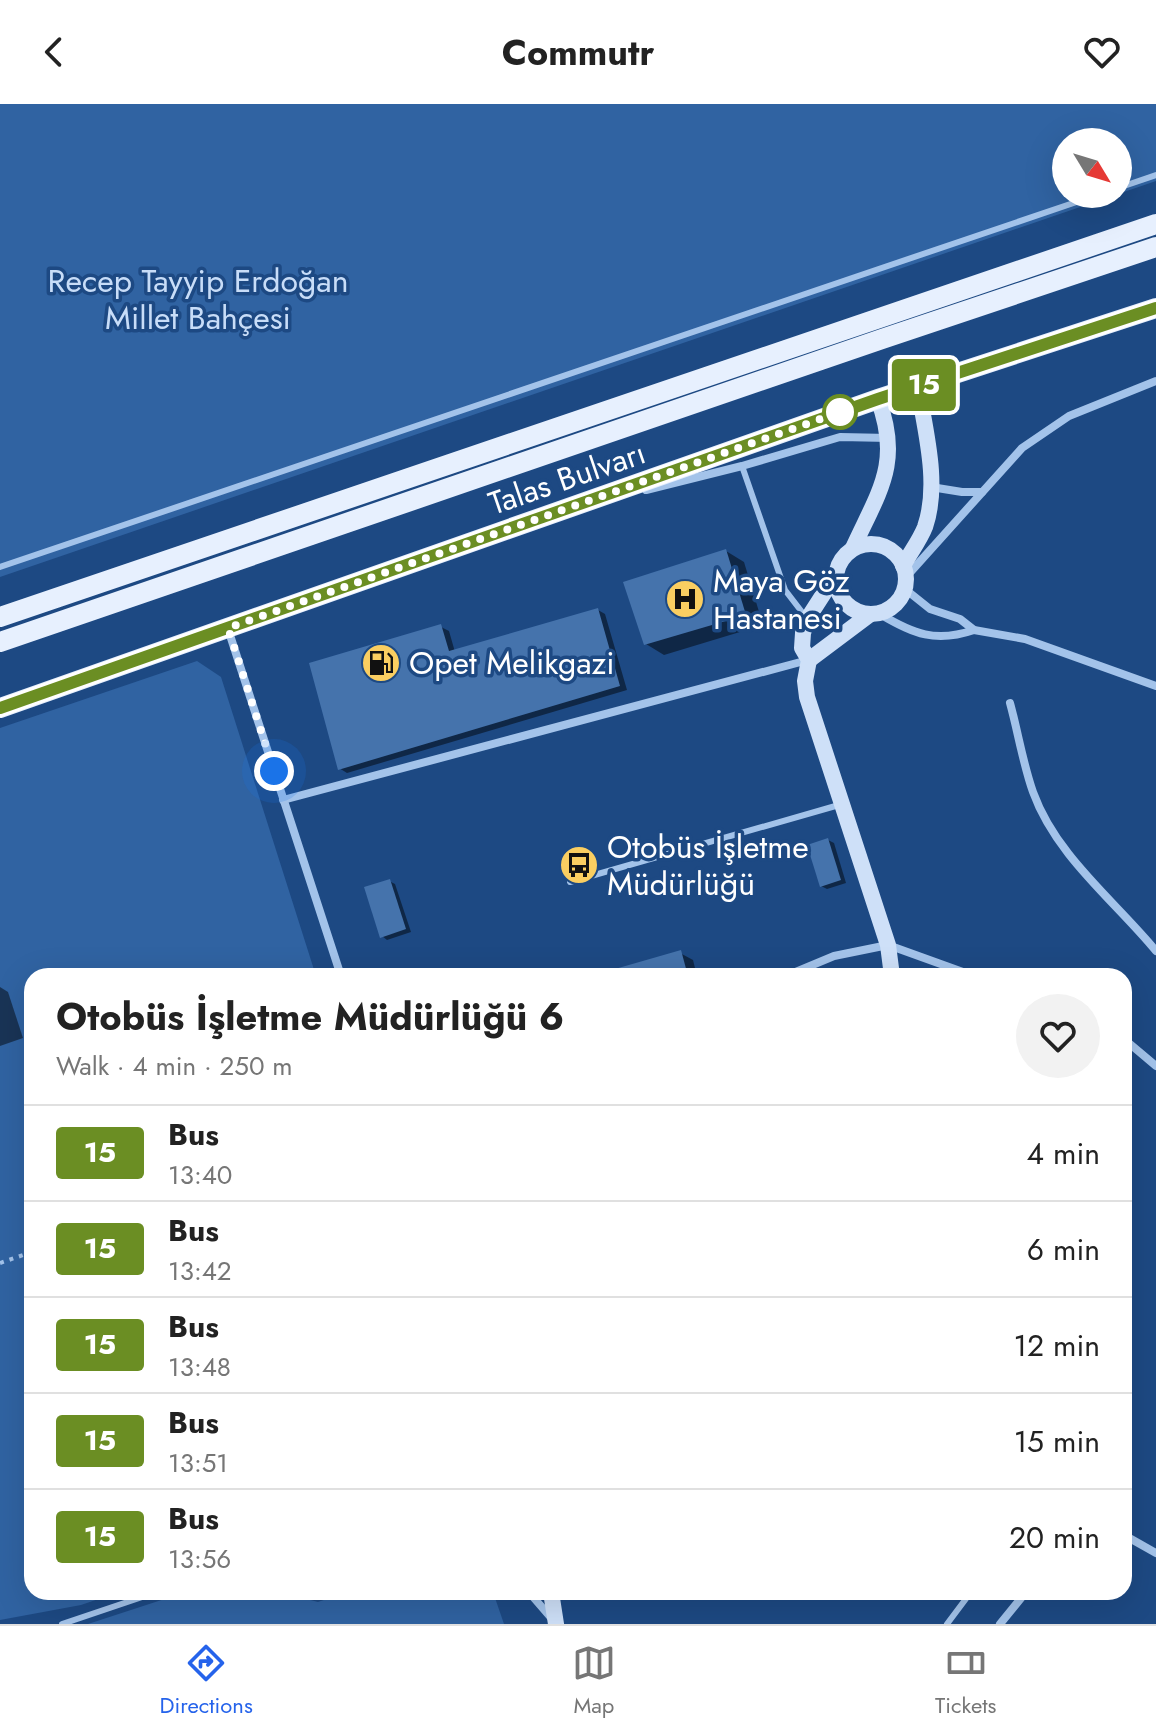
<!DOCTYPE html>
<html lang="en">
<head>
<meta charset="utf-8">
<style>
	:root { --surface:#fff; --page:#f2f2f2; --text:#222; --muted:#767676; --line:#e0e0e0; --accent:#2563eb }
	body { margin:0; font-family:Jost,sans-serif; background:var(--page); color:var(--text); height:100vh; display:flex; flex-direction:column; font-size:30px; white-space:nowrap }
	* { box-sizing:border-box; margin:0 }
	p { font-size:26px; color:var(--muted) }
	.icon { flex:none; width:44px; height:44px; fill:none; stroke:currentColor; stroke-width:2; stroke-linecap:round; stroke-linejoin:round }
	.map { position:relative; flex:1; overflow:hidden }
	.sheet { position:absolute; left:24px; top:864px; width:1108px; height:632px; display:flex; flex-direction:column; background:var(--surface); border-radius:24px; box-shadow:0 8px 32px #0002 }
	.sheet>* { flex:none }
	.badge { padding:0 16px; border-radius:6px; font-size:28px; line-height:52px }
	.needle { width:52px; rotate:128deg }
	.buttons { position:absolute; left:1052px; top:24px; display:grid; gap:16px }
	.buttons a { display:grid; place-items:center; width:80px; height:80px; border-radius:50%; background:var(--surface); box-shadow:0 8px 32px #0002; font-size:40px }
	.you { position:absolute; width:40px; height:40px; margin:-20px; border:6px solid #fff; border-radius:50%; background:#1a73e8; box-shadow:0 0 0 12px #1a73e833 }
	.map>.badge { position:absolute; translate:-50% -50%; box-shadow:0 0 0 4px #fff }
	.round { display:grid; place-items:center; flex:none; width:84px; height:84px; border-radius:42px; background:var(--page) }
	.head { display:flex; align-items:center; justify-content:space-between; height:136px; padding:0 32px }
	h1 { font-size:38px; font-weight:700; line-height:60px }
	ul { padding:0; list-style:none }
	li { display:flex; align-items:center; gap:24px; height:96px; padding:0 32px; border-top:2px solid var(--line) }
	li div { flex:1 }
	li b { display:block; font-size:30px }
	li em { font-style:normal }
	li .badge { min-width:88px; font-weight:700; text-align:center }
	header { display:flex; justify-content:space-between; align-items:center; height:104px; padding:0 32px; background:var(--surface); font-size:36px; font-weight:700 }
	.tabs { display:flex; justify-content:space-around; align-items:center; height:112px; border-top:2px solid var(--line); background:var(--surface); font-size:22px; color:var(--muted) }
	.tabs a { display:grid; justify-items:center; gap:4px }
	.tabs .on { color:var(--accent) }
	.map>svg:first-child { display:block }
	.green { fill:#3063a2; fill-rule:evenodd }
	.shadow { fill:#0007 }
	.building { fill:#4573ac }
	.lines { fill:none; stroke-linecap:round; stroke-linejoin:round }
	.path { stroke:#a3c3ea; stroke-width:4; stroke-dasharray:4 6; stroke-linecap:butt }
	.lane { stroke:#a3c3ea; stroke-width:6 }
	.street { stroke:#a3c3ea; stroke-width:8 }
	.secondary { stroke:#cee0f8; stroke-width:16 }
	.primary { stroke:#e7f0fe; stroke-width:20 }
	.line-casing { stroke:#fff; stroke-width:18 }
	.line { stroke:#6b8e23; stroke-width:12 }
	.walk { stroke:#fff; stroke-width:8; stroke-dasharray:0 14.4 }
	.stop-dot { fill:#fff; stroke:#6b8e23; stroke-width:4 }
	.labels { text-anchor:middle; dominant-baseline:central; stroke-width:7; stroke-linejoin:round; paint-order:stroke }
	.park-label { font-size:32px; fill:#c8ddf8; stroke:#1d4983 }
	.street-label { font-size:32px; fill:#fff; stroke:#1d4983 }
	.poi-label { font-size:32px; fill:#fff; stroke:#1d4983; text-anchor:start }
</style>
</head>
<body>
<header><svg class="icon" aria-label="back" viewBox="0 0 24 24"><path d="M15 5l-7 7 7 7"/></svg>Commutr<svg class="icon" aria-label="heart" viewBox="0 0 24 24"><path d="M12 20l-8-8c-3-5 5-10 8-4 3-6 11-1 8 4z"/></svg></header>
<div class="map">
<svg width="1156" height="1520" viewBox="0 0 1156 1520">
	<rect width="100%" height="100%" fill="#1d4983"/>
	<g class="green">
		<path d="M0,0H1156V77L0,473ZM1066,38H1118V90H1066Z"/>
		<path d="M197,557L221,573L316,872H32V1488H119L81,1501L0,1516V624Z"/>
		<path d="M186,1488H280L318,1498L347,1488H493L504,1520H88Z"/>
	</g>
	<g class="shadow">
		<path d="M726,447L744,458L763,521L664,551L646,540Z"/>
		<path d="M598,506L605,510L627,586L347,669L339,664L441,523L449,527L455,548Z"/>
		<path d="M828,736L834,739L846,779L827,785L821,782Z"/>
		<path d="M389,777L395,780L411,828L387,836L382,832Z"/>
		<path d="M680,849L693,856L697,872H596Z"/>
		<path d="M0,883L8,888L23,934L0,942Z"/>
	</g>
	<g class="building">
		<path d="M726,445L746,511L644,541L623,478Z"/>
		<path d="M598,504L620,582L338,666L309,559L441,520L449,547Z"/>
		<path d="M828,734L841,776L820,783L807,741Z"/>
		<path d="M390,775L406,825L380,834L364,783Z"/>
		<path d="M681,846L688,872H608V867Z"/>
	</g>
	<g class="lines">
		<path class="path" d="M0,1159L32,1148"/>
		<g class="lane">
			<path d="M1118,84L1156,71"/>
			<path d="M742,362L785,486L805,512"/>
			<path d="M0,463L1100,90"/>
			<path d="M570,778L839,701"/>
			<path d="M62,1520L157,1488"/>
			<path d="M947,1520L971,1488"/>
		</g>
		<g class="street">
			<path d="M931,383L962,388H982"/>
			<path d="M646,386L742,362L840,333L889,334"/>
			<path d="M906,473L1022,344L1069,312L1156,277"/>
			<path d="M905,485L930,505L960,515L974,526L1025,535L1156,582"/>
			<path d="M880,510C913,530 936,539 974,526"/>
			<path d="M228,525L341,872"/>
			<path d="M1010,599C1018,628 1023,660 1033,688C1056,752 1115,797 1156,847"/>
			<path d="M283,696L808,556"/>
			<path d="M786,872L834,852L888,841L974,872"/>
			<path d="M1124,935L1156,962"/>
			<path d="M1124,1431L1156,1449"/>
			<path d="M533,1488L534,1494L553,1516"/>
			<path d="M1000,1520L1026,1488"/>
		</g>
		<g class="secondary">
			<circle cx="871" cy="475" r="35"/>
			<path d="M853,444C879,387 902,359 878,295"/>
			<path d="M903,462C910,449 920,436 925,423C940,380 925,326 918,283"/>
			<path d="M835,472L808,514L803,529L802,544L809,556L805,577L807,593L888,841L892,872"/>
			<path d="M809,556L869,511"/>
			<path d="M551,1488L556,1520"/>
		</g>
		<g class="primary">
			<path d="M0,513L1156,120"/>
			<path d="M0,538L882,235L1156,143"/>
			<path d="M0,604L878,295L1156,204"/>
		</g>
	</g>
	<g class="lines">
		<defs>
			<path id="line" d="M0,604L878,295L1156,204"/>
		</defs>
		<use href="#line" class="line-casing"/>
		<use href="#line" class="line"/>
		<path class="walk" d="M274,667L228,524L849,305L840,308"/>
	</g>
	<defs>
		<symbol id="hospital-disc" viewBox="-11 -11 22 22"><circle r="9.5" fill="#face61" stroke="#1d4983"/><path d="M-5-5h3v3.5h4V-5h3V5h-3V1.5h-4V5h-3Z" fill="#111"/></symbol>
		<symbol id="fuel-disc" viewBox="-11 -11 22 22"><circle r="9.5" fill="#face61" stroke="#1d4983"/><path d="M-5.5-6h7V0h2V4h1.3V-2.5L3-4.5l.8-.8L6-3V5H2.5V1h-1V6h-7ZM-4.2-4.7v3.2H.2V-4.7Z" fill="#111"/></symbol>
		<symbol id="bus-disc" viewBox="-11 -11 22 22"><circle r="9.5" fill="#face61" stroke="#1d4983"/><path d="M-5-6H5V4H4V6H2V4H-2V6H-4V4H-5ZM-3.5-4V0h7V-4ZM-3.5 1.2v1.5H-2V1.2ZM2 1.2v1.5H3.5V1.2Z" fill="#111"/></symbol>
	</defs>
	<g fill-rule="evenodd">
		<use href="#hospital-disc" x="663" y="473" width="44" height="44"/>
		<use href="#fuel-disc" x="359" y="537" width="44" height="44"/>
		<use href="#bus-disc" x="557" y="739" width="44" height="44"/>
	</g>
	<circle class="stop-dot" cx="840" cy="308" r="16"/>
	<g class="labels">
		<g class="park-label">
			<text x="198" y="177">Recep Tayyip Erdoğan<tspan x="198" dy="37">Millet Bahçesi</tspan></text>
		</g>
		<g class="street-label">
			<text transform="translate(567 374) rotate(-19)">Talas Bulvarı</text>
		</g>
		<g class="poi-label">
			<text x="713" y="477">Maya Göz<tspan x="713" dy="37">Hastanesi</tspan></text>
			<text x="409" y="559">Opet Melikgazi</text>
			<text x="607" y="743">Otobüs İşletme<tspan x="607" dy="37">Müdürlüğü</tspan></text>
		</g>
	</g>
</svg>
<div class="buttons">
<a><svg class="needle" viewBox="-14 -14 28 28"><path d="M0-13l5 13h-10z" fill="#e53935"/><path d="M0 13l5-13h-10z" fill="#767676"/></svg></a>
</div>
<div class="you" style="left:274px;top:667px"></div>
<b class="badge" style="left:924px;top:281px;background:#6b8e23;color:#fff">15</b>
<section class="sheet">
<div class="head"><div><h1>Otobüs İşletme Müdürlüğü 6</h1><p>Walk · 4 min · 250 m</p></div><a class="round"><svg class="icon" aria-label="heart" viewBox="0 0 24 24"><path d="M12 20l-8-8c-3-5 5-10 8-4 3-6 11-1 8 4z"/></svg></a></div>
<ul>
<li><span class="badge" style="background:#6b8e23;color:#fff">15</span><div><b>Bus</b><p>13:40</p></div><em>4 min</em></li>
<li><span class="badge" style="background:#6b8e23;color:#fff">15</span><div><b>Bus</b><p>13:42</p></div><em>6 min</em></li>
<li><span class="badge" style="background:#6b8e23;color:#fff">15</span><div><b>Bus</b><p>13:48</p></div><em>12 min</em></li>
<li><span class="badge" style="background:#6b8e23;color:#fff">15</span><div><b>Bus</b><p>13:51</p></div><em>15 min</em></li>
<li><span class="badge" style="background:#6b8e23;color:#fff">15</span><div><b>Bus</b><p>13:56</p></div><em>20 min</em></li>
</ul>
</section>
</div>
<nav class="tabs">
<a class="on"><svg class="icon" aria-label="directions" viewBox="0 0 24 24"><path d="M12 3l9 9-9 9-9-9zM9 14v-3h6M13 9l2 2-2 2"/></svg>Directions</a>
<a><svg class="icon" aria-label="map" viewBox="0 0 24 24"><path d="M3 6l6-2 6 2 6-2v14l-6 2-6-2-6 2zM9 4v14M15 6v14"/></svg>Map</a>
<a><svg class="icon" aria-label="tickets" viewBox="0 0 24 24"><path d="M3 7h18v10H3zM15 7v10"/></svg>Tickets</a>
</nav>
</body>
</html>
